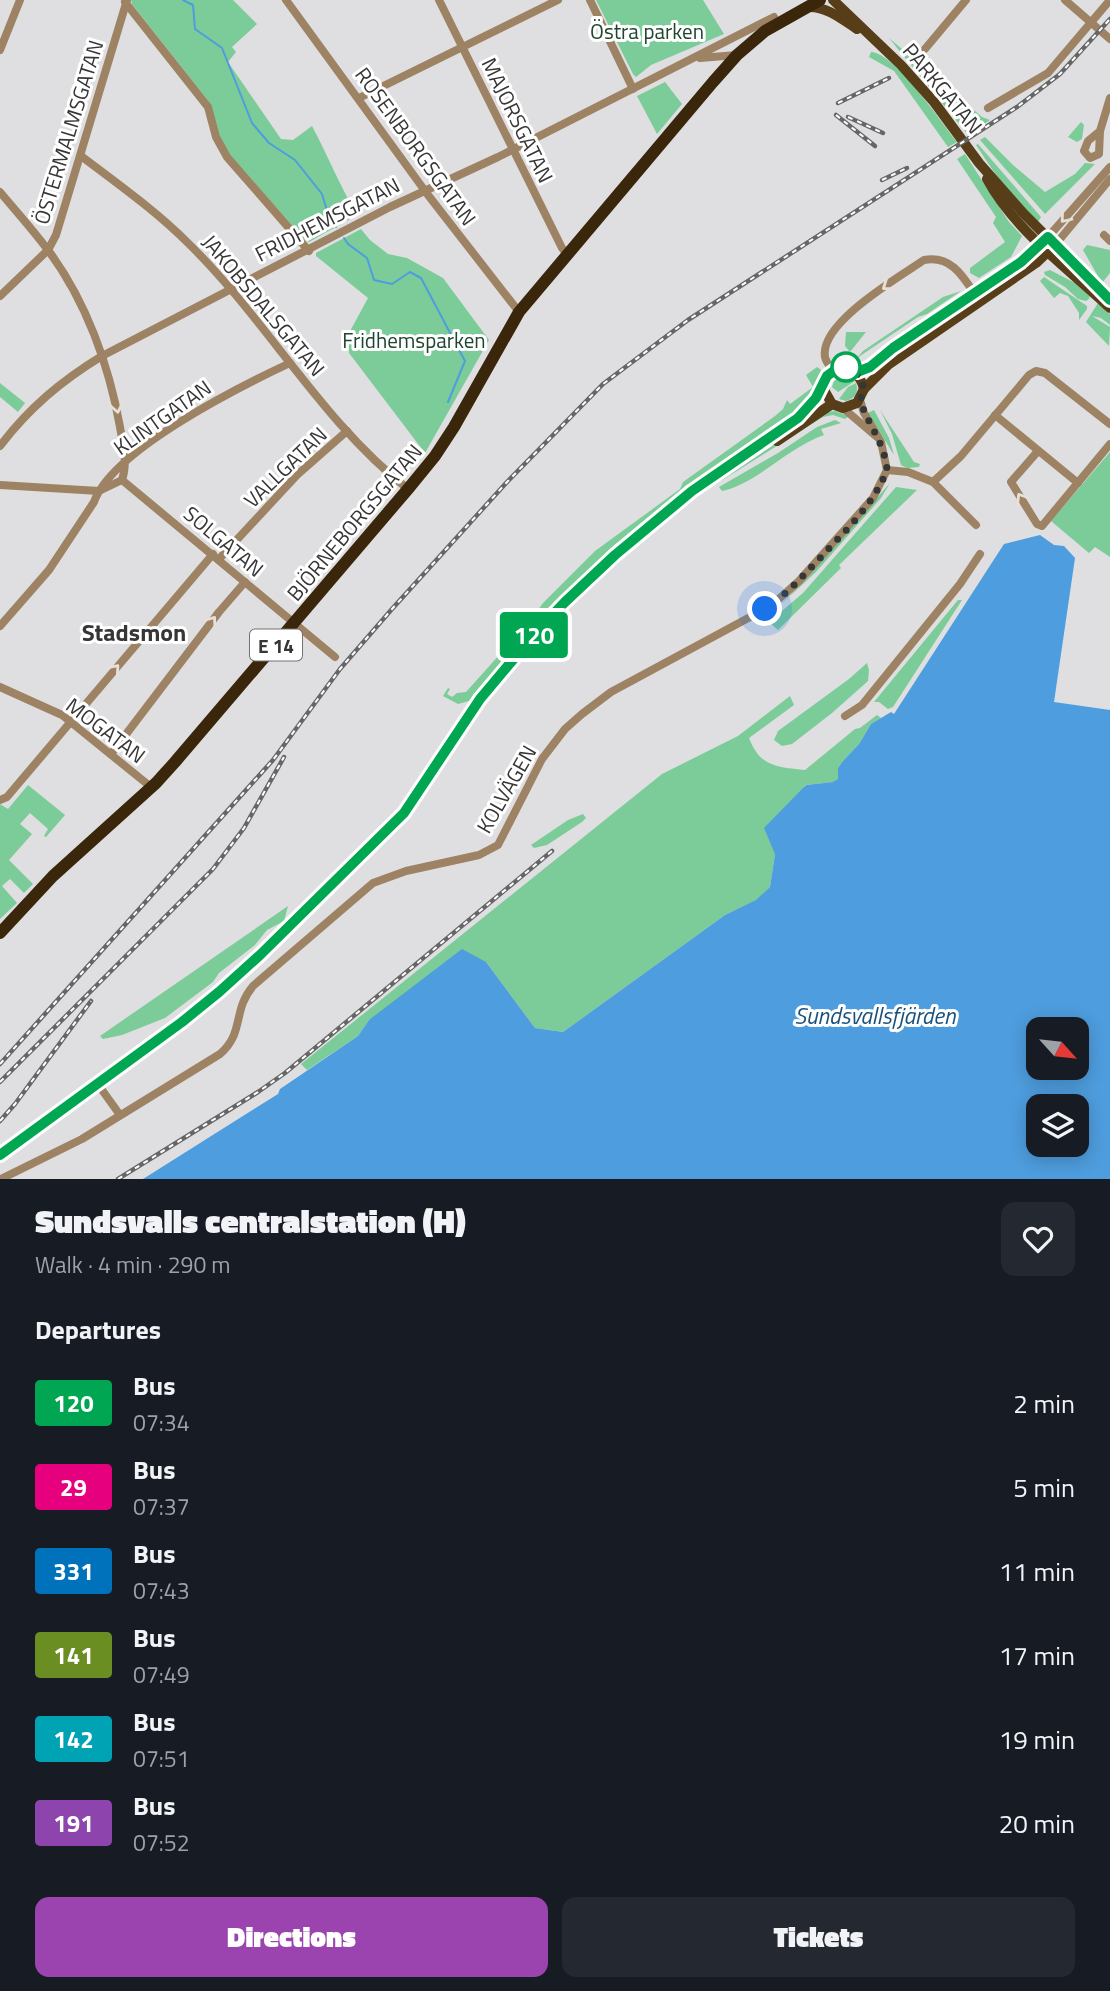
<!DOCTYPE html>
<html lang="en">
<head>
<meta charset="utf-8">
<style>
	:root { --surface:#171b24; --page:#242831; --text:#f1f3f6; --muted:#9ea1a6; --accent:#9b44b0 }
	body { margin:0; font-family:"Titillium Web",sans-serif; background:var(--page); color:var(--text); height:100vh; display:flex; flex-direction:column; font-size:26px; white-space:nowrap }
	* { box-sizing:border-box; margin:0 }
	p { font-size:23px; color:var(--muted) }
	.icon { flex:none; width:38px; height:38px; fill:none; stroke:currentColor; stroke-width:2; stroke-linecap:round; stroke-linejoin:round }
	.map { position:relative; height:1179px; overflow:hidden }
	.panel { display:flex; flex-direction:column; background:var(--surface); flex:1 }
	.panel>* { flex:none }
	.badge { padding:0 14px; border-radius:5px; font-size:24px; line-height:46px }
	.needle { width:46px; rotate:117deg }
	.tools { position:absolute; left:1026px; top:1017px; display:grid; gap:14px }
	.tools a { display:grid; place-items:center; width:63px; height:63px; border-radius:14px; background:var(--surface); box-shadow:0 4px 18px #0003; font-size:35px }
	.you { position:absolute; width:35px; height:35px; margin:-18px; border:5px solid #fff; border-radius:50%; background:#1a73e8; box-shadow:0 0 0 10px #1a73e833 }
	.map>.badge { position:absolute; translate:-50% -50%; box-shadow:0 0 0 4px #fff }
	h2 { padding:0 35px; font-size:26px; line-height:63px }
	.round { display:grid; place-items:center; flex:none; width:74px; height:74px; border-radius:14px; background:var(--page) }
	.overview { display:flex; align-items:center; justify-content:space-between; height:119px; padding:0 35px }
	h1 { font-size:33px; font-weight:800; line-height:52px }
	.primary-button { display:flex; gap:14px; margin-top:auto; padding:14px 35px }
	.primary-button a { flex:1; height:80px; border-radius:14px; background:var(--accent); color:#fff; font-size:28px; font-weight:800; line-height:80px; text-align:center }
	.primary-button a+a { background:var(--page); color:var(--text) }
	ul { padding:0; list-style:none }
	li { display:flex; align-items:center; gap:21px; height:84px; padding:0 35px }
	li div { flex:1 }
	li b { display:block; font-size:26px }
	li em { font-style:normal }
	li .badge { min-width:77px; font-weight:700; text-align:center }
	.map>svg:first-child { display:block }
	.green { fill:#7bcc98 }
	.water { fill:#4e9dde; fill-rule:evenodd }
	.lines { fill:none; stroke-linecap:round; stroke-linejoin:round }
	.stream { stroke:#4e9dde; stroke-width:2 }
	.minor { stroke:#9d8363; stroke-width:8 }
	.major { stroke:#573d18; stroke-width:10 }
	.highway { stroke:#3a260b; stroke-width:12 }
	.rail-casing { stroke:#666667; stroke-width:4.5 }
	.rail { stroke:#fff; stroke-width:2; stroke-dasharray:5; stroke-linecap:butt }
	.oneway { stroke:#e6e0d8 }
	.line-casing { stroke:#fff; stroke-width:16 }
	.line { stroke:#00a651; stroke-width:10 }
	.walk { stroke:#363637; stroke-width:7; stroke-dasharray:0 12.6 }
	.stop-dot { fill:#fff; stroke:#00a651; stroke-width:3.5 }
	.labels { text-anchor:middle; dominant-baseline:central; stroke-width:6; stroke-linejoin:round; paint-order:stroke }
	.shield { fill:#fff; stroke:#727273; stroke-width:2 }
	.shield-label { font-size:19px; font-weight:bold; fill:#363637 }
	.park-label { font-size:21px; fill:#1e452d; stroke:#fff }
	.street-label { font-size:21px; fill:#363637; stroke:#fff }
	.water-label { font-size:23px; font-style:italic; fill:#19517d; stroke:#fff }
	.quarter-label { font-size:24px; font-weight:bold; fill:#363637; stroke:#fff }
</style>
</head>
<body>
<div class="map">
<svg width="1110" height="1179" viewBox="0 0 1110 1179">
	<rect width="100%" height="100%" fill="#dfdfe1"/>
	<g class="green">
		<path d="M131,0H233L257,24L232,47L236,52L228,62L281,139L293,140L312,126C328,156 340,186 357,215L309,242L305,240L229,154L219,135L209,102L132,4Z"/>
		<path d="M596,0H703L724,34L651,65L636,77L633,74Z"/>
		<path d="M889,38L909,55L916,47L930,62L925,68L982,117L990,120L968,135Z"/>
		<path d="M871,52C895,53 941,122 957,142L948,147L894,71L869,57Z"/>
		<path d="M665,82L682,104L657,134L637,96Z"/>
		<path d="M1081,122L1084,125L1082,139L1077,142L1068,137Z"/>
		<path d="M985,137L1013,165L1045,192L1075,174L1085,163L1095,164L1045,214L980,140Z"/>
		<path d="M978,144L1041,217L1038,222C1012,202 995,173 976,145Z"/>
		<path d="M965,154L1009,222L1022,236L1011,257L979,278L970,273V268L1005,242L993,223L996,217L957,159Z"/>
		<path d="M361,229L370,240L388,254L407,258L443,278L489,340L425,453L349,353V333L368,298L316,256V253Z"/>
		<path d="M1087,245L1110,250V273L1102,283L1083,250Z"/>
		<path d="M1050,270L1077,284L1090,295L1089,299L1086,301L1078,299L1065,287L1045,275L1044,272Z"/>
		<path d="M1044,277L1087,306V309L1079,320V313L1068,296L1060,293L1054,298L1040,281Z"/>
		<path d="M961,291L927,314L918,317L857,358L863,351L943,297Z"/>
		<path d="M1098,303L1110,314V325L1101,318L1092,316L1110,327L1109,346L1086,322Z"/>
		<path d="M846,332H866L850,352L845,346Z"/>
		<path d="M817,367L823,371C824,411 740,450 712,471C620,536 543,617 469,701L458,704L443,696L448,688L450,689L447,694L452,697L457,693L466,692L518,634L515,630L526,626L543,603L595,551L680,489L683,482L775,416L783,409L787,400L790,404L813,387L806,375Z"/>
		<path d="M842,376L851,377L855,381L838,392L832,387L834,381Z"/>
		<path d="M0,383L25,403L18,412L0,397Z"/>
		<path d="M856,383C859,392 855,399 846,401L839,399L848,387Z"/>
		<path d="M874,410L889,438L894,455L868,413Z"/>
		<path d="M880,410L914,462L920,464L919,467L907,468L901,465L892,434Z"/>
		<path d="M835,411L849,416L845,419L833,415L823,417L703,492L591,583L693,497L825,412Z"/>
		<path d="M835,420L841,423L821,429L824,435C787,448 756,484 722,491L719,487L778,453L817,427Z"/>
		<path d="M1110,452V557L1095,547L1089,553L1051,521Z"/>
		<path d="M890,483L881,498L816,572L777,608L806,579Z"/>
		<path d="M896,487L917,490L839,565L841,568L778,630L769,622L803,593Z"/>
		<path d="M958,600H962L893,707L888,709L879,702H874Z"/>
		<path d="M867,663L869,670L868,681L832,713L792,744L782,746L774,740L778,731L849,679Z"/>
		<path d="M790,696L794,705L749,738C760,767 777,767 805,770L855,729L860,728L877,715L881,718L871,724L859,744L843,761L838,768V779L834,782L805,785L775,854L770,887L757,900L725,915L563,1032L535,1028L486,962L369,1020L358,1036L307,1070L301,1064L662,774L738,736Z"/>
		<path d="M28,785L65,815L46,837L44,836L48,829L30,813L20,824L32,834L9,860L33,884L24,893L10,879L2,886L17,903L0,919V804L8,809Z"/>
		<path d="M583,814L586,818L582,822L547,845L534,848L531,845L568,820Z"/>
		<path d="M288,906L284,921L267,930L255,945L219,973L213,982L165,1018L122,1035L103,1039L100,1036Z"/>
	</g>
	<path class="water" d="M1040,535L1054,545L1064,546L1075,558L1054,702L1110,710V1179H143L278,1094L280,1089L358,1036L369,1020L462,949L486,962L535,1028L563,1032L725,915L756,900L770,887L775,854L764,828L806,785L833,782L838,779V768L843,761L859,744L871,724L891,712L894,714L1004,544ZM1038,1029H1076V1068H1038ZM1038,1106H1076V1144H1038Z"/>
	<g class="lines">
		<g class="stream">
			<path d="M183,0L193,5L195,29L222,48L252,123L269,143L295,160L322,194L329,217L336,227"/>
			<path d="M344,238L348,244L367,258L374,280L392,284L410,272L421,278L465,361L448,402"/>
		</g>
		<g class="minor">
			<path d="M286,0L428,195L519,312"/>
			<path d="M439,0L562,248L567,254"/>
			<path d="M590,0L633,89"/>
			<path d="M1065,0L1110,39"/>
			<path d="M125,2L208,107L216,137L227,157L309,251"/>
			<path d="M925,49L966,0"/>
			<path d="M0,50L20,0"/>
			<path d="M700,58L737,55"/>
			<path d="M359,98L558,0"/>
			<path d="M988,108L1048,73L1110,0"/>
			<path d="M1100,131L1088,141L1084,151L1090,158L1099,154L1100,131L1110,98"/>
			<path d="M81,156C118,184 156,211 188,243C267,320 321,421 408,489"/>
			<path d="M0,192C16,211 33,230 48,250C86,301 109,365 120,427C123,445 128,462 122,480L99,491L0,485"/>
			<path d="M1104,235L1110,241"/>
			<path d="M1048,237L1110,167"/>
			<path d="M1055,245L1110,179"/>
			<path d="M0,296L48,250L56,235L127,0"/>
			<path d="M833,371C830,367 826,362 825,357C819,323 899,277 924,260C951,255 963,276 976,296"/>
			<path d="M843,408L877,437"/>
			<path d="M995,415L1078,483"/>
			<path d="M0,446C29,408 61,381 102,356L390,207L498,157L774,17"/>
			<path d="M1038,451L1011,482L1037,524L1042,526L1110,444"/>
			<path d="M887,470L908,472L933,482L961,456L1029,375L1036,371L1045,373L1110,424"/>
			<path d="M122,480L335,657"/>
			<path d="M933,482L976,525"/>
			<path d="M219,559L297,475L347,431"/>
			<path d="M0,626L49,570L94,502C112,450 241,386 290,363"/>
			<path d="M0,687L62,715L151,787"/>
			<path d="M845,716L862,705L960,584L980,554"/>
			<path d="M111,754L219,612L245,582"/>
			<path d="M0,800L7,797L213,554"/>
			<path d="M97,1083L120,1115"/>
			<path d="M1,1179L82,1139L220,1054C245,1032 232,1011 253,986L373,883L406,871L479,855L498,845L542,759L565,729L582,714L611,692L765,609L780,598L799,581L873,498L887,470L881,442L864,413L860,400"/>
		</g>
		<g class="major">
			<path d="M833,0L901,65L934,102L979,163L1024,214L1110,300"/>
			<path d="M808,7C826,6 842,19 857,29"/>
			<path d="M987,179C1015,231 1068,268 1110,308"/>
			<path d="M857,372L870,367L893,348L1021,262L1048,237"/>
			<path d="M825,384L824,390L832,404L843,408L857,403L864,389L888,365L1036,263L1055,245"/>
			<path d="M777,441L832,404"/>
			<path d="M0,1155L182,1022L260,955L404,813L480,699L538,630L565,602L615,555L692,491L798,418C807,410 814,402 820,391C823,386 824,380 828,376C842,358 860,372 864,389"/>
		</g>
		<path class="highway" d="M0,933L53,876L156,783L175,762L408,489L435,456L454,427L519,312L713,82L737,55L765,31L820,0"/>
		<defs>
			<g id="rail">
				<path d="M838,103L889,78"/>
				<path d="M836,115L875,146"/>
				<path d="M848,117L883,133"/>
				<path d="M882,180L907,168"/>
				<path d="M0,1064L273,760L340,669L392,609L507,482L603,384L688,320L1017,107L1060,74L1110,19"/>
				<path d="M0,1082L213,869L244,828L284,757"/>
				<path d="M0,1121L15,1104L91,1001"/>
				<path d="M118,1179L258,1092L285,1073L552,851"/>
			</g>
		</defs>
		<use href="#rail" class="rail-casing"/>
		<use href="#rail" class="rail"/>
	</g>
	<defs><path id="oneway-chevron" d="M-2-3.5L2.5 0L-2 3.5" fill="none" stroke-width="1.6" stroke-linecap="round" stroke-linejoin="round" transform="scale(1.75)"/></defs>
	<g class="oneway">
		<use href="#oneway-chevron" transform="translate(1065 218) rotate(130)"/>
		<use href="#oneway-chevron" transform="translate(887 286) rotate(145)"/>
		<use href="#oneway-chevron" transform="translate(117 408) rotate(79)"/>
		<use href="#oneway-chevron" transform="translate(1021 498) rotate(-122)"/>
		<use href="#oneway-chevron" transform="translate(212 621) rotate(-54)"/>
		<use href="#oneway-chevron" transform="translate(115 669) rotate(-49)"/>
	</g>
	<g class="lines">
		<defs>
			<path id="line" d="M0,1155L182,1022L219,992L260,955L404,813L480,699L538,630L565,602L615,555L692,491L798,418L816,398L827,376L835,370L846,367L857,372L870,367L893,348L1021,262L1048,237L1110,300"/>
		</defs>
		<use href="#line" class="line-casing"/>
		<use href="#line" class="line"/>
		<path class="walk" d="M765,609C787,594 803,576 821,557C846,530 874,504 887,470C885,443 868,425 860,400C868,383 860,374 846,367"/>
	</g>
	<circle class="stop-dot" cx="846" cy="367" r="14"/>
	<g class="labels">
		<rect class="shield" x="250" y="629.5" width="52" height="31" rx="5"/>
		<g class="shield-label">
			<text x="276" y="645">E 14</text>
		</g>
		<g class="park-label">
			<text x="647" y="31">Östra parken</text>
			<text x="414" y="340">Fridhemsparken</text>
		</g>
		<g class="street-label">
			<text transform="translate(943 88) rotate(50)">PARKGATAN</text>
			<text transform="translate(518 120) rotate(64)">MAJORSGATAN</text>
			<text transform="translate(68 132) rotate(-73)">ÖSTERMALMSGATAN</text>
			<text transform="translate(416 146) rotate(54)">ROSENBORGSGATAN</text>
			<text transform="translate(327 219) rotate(-27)">FRIDHEMSGATAN</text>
			<text transform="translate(264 305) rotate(50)">JAKOBSDALSGATAN</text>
			<text transform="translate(162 417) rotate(-35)">KLINTGATAN</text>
			<text transform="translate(285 467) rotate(-44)">VALLGATAN</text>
			<text transform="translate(354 522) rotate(-50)">BJÖRNEBORGSGATAN</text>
			<text transform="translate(224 541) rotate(40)">SOLGATAN</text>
			<text transform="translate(106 730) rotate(37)">MOGATAN</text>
			<text transform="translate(506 789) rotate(-60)">KOLVÄGEN</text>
		</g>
		<g class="water-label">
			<text x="875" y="1015">Sundsvallsfjärden</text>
		</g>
		<g class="quarter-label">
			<text x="134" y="632">Stadsmon</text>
		</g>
	</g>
</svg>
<div class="tools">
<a><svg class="needle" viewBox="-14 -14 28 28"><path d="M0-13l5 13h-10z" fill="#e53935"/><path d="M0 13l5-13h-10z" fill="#9ea1a6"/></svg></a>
<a><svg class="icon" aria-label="layers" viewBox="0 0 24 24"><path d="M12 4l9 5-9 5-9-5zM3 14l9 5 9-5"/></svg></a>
</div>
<div class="you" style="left:765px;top:609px"></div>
<b class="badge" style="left:534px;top:635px;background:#00a651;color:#fff">120</b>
</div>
<section class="panel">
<div class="overview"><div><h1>Sundsvalls centralstation (H)</h1><p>Walk · 4 min · 290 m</p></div><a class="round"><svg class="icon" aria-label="heart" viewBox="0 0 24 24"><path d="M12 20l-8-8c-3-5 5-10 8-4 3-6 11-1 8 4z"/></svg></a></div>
<h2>Departures</h2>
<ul>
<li><span class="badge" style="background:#00a651;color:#fff">120</span><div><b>Bus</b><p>07:34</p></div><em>2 min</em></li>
<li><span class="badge" style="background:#e6007e;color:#fff">29</span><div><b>Bus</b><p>07:37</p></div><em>5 min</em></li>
<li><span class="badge" style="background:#0072bc;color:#fff">331</span><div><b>Bus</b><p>07:43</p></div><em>11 min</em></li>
<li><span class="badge" style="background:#6b8e23;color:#fff">141</span><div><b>Bus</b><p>07:49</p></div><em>17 min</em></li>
<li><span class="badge" style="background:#00a3b4;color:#fff">142</span><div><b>Bus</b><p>07:51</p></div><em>19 min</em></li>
<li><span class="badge" style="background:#8e44ad;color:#fff">191</span><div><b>Bus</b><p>07:52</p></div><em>20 min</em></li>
</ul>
<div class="primary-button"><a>Directions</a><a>Tickets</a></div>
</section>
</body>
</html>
